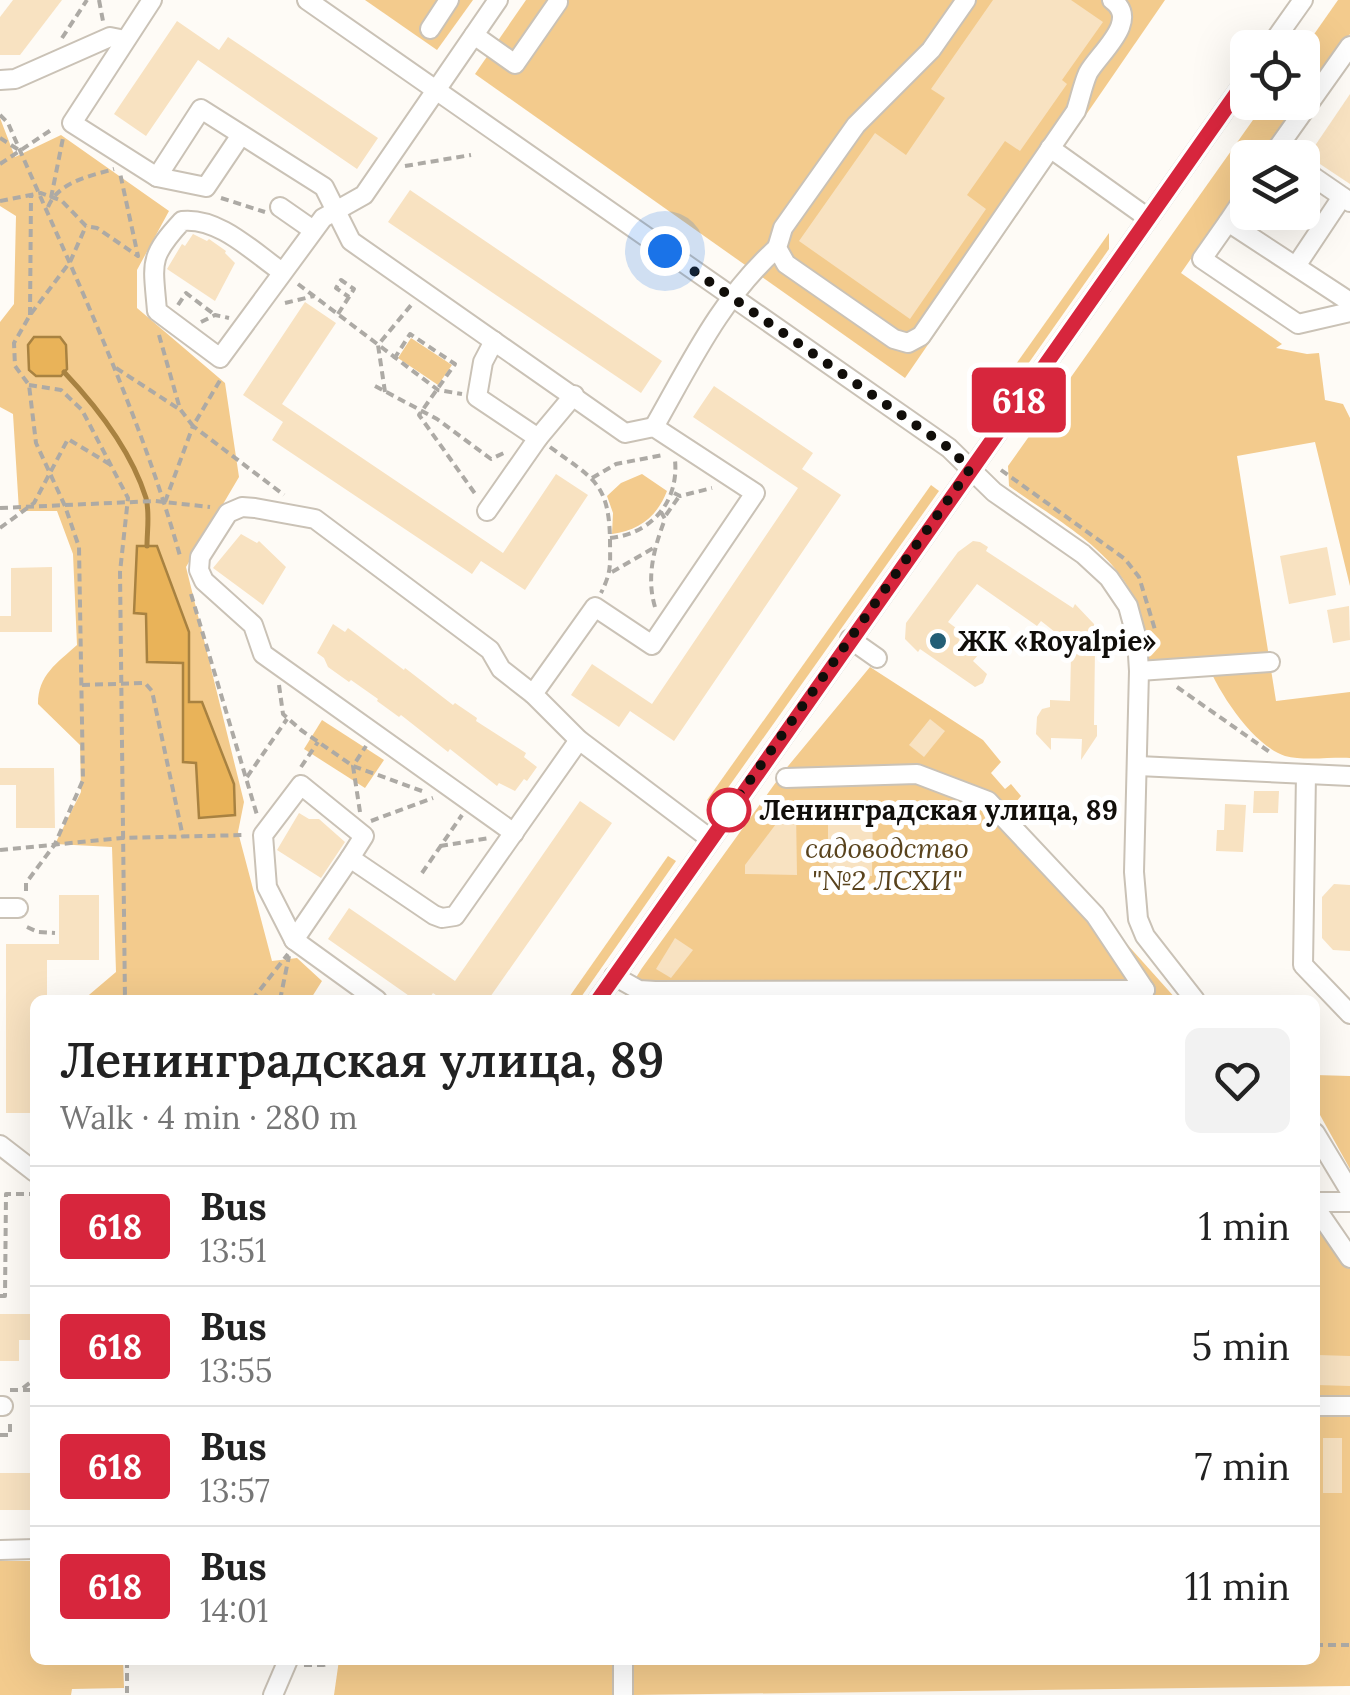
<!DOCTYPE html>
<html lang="en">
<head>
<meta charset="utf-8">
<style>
	:root { --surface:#fff; --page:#f2f2f2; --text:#222; --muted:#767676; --line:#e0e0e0 }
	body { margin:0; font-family:Lora,serif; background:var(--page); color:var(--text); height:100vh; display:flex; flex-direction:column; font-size:38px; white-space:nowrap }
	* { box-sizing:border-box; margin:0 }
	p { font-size:32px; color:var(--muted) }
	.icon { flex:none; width:55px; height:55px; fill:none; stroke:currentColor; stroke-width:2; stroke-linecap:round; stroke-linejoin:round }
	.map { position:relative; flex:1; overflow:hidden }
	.panel { position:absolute; left:30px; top:995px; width:1290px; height:670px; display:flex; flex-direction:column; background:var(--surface); border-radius:15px; box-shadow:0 10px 40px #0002 }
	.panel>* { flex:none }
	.badge { padding:0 20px; border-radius:8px; font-size:35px; line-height:65px }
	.tools { position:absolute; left:1230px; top:30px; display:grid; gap:20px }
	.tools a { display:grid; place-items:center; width:90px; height:90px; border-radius:15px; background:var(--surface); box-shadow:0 10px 40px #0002; font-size:50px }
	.you { position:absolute; width:50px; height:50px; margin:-25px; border:8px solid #fff; border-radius:50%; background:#1a73e8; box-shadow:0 0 0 15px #1a73e833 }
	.map>.badge { position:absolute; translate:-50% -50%; box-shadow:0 0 0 5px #fff }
	.round { display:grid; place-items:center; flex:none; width:105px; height:105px; border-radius:15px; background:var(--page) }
	.overview { display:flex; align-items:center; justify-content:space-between; height:170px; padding:0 30px }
	h1 { font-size:48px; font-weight:600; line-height:75px }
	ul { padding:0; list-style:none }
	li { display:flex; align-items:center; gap:30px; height:120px; padding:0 30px; border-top:2px solid var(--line) }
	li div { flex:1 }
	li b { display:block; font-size:38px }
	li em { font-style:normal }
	li .badge { min-width:110px; font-weight:700; text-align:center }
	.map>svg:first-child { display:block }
	.green { fill:#f3cb8d }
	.water { fill:#e9b359; stroke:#a88241; stroke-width:2.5 }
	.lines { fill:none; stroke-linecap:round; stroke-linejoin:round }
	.stream { stroke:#a88241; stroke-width:5 }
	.building { fill:#f8e2c1 }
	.minor-casing { stroke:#cac2b6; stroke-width:22 }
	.path { stroke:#adaaa5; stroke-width:4; stroke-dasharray:8 5; stroke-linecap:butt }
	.minor { stroke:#fff; stroke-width:18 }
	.line-casing { stroke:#fff; stroke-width:22 }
	.line { stroke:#d7263d; stroke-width:15 }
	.walk { stroke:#110e0a; stroke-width:10; stroke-dasharray:0 18 }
	.poi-dot { fill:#235e76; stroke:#fff; stroke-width:4 }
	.stop-dot { fill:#fff; stroke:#d7263d; stroke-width:5 }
	.labels { text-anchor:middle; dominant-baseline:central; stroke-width:10; stroke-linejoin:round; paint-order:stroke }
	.poi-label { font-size:28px; font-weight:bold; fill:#110e0a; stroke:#fff; text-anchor:start }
	.stop-label { font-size:28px; font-weight:bold; fill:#110e0a; stroke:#fff; text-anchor:start }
	.park-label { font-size:28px; font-style:italic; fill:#59431d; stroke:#fff }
</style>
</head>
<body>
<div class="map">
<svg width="1350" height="1695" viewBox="0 0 1350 1695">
	<rect width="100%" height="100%" fill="#fefbf6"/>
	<g class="green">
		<path d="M365,0H473L437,50Z"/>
		<path d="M526,0H1165L905,378L475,74Z"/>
		<path d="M1338,0H1350V34L1303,101V50Z"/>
		<path d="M1265,103H1301L1262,157L1248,158L1247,178L1181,273L1282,344L1276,348L1307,354L1319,353L1325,400L1343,404L1350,418V586L1315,442L1237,456L1276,701L1350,692V758C1331,757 1303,761 1285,756C1252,745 1216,689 1205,658L1148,663C1146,565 1079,536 1009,486L1008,466Z"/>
		<path d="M0,118L15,157L61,135L169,211L137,270V308L225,383L239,477L186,567L244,802L238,832L272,961L297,958L322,981L310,1000H83L116,972L112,847L55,844L81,792L80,745L38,704C38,675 57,663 77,645L73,554L57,511H19L13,414L0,407V322L14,304L16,216L0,206Z"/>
		<path d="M1109,233V249L985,425L977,419Z"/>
		<path d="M411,338L452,365L438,385L398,358Z"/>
		<path d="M642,474L667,491C657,517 638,531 612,534L613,513L607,496L621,483Z"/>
		<path d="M931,485L939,491L715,806L707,800Z"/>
		<path d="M870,667L983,740L1001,762L991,773L1005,789L1011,784L1021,796L1016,802L1031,820L1022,827L1177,1000H622L642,968L784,771Z"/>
		<path d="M322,720L384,760L365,788L304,749Z"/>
		<path d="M668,856L676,861L579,1000H567Z"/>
		<path d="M1315,1075L1350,1076V1169L1315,1106Z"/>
		<path d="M1315,1192L1350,1243V1686L633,1695L632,1660H1315Z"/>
		<path d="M0,1561H35V1660H123L124,1688L72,1689L71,1695H0Z"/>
		<path d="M339,1660H612V1695H334Z"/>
	</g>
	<g class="water">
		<path d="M34,337H60L66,345L67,369L61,376H36L29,370L28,345Z"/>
		<path d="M137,546H157L189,632V702H202L234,784L235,815L199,818L196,763L183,762V663L147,662L146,614L134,613Z"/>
	</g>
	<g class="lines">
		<path class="stream" d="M64,372C98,408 131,450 146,498C150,513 147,531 147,546"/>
	</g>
	<g class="building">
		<path d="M13,0H62L20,55H0V17Z"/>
		<path d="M993,0H1071L1103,22L1062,80L1067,84L1020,151L1005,141L967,195L986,209L910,319L799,241L875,133L906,155L945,98L931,89Z"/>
		<path d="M177,21L219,50L228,37L378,138L357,169L198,60L146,136L114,114Z"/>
		<path d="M1350,94V184L1308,156Z"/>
		<path d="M410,190L662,361L641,393L388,222Z"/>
		<path d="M193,234L207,241L209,239L226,251L225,253L235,263L215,301L167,269L182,244L185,246Z"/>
		<path d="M305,302L336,323L282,404L503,553L556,474L588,495L525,590L481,561L472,574L272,440L283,422L243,395Z"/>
		<path d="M714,386L813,453L802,469L841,495L674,741L630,711L619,727L571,695L592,664L652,704L798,488L693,417Z"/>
		<path d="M241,534L257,543L259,541L286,567L263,605L213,568Z"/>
		<path d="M973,541L980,542L988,547L986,551L1073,608L1075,604L1094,624L1099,649H1095L1094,725H1097V736L1081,760L1082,739L1051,738V750L1036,734L1037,717L1042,709L1050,707V700L1070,701L1071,656L1060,636L1041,621L1037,626L977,584L948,622L972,640L969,643L975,646L972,651L978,655L973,661L987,674L983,683L975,687L920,649L918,652L905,639L906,623L958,552Z"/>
		<path d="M1327,547L1336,595L1289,604L1280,556Z"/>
		<path d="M52,567V632H0V616H11V568Z"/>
		<path d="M1349,606L1350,640L1333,643L1327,610Z"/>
		<path d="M333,624L345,632L348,628L404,670L405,668L453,705L455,703L477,718L476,721L526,753L524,757L537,767L527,781L524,779L515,791L499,783L497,786L450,749L448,752L401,715L399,717L377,701L378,699L351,680L349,682L328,667L324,658L317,653Z"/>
		<path d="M930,719L945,731L924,757L909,745Z"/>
		<path d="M0,768H54L55,828H16V785H0Z"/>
		<path d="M1254,791H1279L1278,813H1253Z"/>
		<path d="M580,801L612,823L488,1000H443L433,993L428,1000H415L328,939L349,908L455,981Z"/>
		<path d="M1225,804L1246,805L1243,852L1216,851L1217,830H1224Z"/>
		<path d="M828,805H873L872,876L828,875Z"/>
		<path d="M785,812H796L797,875L745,874V865Z"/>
		<path d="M299,813L309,819H319L345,842L321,878L277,850Z"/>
		<path d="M1334,884L1350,885V951L1333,950L1322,938V897Z"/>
		<path d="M59,895H99V960H47V1000H35V1113H6V944H59Z"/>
		<path d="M675,938L693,950L671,978L656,969Z"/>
		<path d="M0,1314H35V1340H19V1361H0Z"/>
		<path d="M1318,1355L1350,1356V1386L1317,1385Z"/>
		<rect x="1323" y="1438" width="19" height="55"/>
		<rect x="0" y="1473" width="35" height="37"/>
	</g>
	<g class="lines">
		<defs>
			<g id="minor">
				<path d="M152,0L72,123L157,177L206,187L241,135"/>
				<path d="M307,0L949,448L994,492L1083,554L1109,578L1128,606L1137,639L1139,671L1134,872L1138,919L1145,936L1195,1000"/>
				<path d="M966,0L931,50L856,125L783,228L777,248L786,264L894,339L908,343L921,336L1076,111C1080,99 1083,84 1088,73C1099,53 1141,21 1112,0"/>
				<path d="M430,29L449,0"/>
				<path d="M474,35L515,64L558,2"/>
				<path d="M1269,48L1303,0"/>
				<path d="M0,80L15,79L110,37L125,40"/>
				<path d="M1050,148L1148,218"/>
				<path d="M1287,158L1276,150L1350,46"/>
				<path d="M1302,169L1350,202"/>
				<path d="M157,177L201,109L324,187L351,241L625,433L654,427L755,493L652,645L595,607L533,694L579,740L709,838"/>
				<path d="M280,207L313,230"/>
				<path d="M1228,222L1248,192"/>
				<path d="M1296,266L1342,197"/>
				<path d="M282,272C253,252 219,217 182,221C148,258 153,262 157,311L220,358L323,218L364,195L498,0"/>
				<path d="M1350,302L1228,222L1202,259L1298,324L1350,312"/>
				<path d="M494,341L483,362L477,397L538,438"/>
				<path d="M654,427C691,362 721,298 777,248"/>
				<path d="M487,511L538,438L574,395"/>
				<path d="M850,639L877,658"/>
				<path d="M1139,671L1270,662"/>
				<path d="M1138,766L1350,776"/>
				<path d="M1306,774L1303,965L1350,1014"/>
				<path d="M786,778L917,774L988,801L1095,915L1145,990"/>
				<path d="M514,833L263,654L253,625L204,581L199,570L200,557L228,513L242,507L255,508L315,519L490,650L501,669L533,694"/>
				<path d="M0,908H18"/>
				<path d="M294,940L350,858"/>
				<path d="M614,976L639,990L655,991L1145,990"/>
				<path d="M377,1000L294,940L267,887L263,835L301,785L364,836L350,858L434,915L442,918L455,916L579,740"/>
				<path d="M598,1000L1248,77"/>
				<path d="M1315,1133L1350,1191"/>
				<path d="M0,1145L35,1172"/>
				<path d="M1315,1202H1350"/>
				<path d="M1315,1207L1350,1258"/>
				<path d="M0,1406H3"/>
				<path d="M1315,1406H1350"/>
				<path d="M0,1550L35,1549"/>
				<path d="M273,1695L288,1660"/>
				<path d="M623,1695V1660"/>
			</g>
		</defs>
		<use href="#minor" class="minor-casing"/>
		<g class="path">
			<path d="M99,0L103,21"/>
			<path d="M62,38L87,0"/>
			<path d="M0,115L8,123C70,266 138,406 180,556"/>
			<path d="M0,138L19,150"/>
			<path d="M0,164L54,128"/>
			<path d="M405,166L471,155"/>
			<path d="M51,198L63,138"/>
			<path d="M221,198L265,212"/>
			<path d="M0,201L41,193L62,201L86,226L97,228L138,256L120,173"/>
			<path d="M48,207C58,182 90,176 114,169"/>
			<path d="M298,284L438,390L462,394"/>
			<path d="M285,303L314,296"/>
			<path d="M178,305L186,293L215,315"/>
			<path d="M338,314L354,289L341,280L336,288L349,297"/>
			<path d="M30,315L31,196"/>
			<path d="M201,322L215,315L229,318"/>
			<path d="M159,335L180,409L193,426L222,377"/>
			<path d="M394,359L410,334L455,364L419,415L476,495"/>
			<path d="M116,368L179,409"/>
			<path d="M29,385L61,390L82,410L128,498L120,572L125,1000"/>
			<path d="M375,386L437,419L491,459L506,452"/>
			<path d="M385,392L378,345L412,304"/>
			<path d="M550,447C593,479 609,482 610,540C610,564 612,571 601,593"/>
			<path d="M1001,470L1125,559L1139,577L1156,633"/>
			<path d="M592,478L616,464L663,455"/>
			<path d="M674,493L680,496L712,488"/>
			<path d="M165,502L193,426L284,495"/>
			<path d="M0,508L155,501L210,507"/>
			<path d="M666,515L678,498"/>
			<path d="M0,528L34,503L68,439L111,465"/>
			<path d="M610,538C651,534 679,502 675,460"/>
			<path d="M612,572L655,547"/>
			<path d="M191,594L257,815"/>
			<path d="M655,607C646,577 654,548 665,519L661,512"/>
			<path d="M82,685L145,683L152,691L183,837"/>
			<path d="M279,685L283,714L301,730L353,766L422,791"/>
			<path d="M1177,687L1271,753"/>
			<path d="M301,767L318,742"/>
			<path d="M247,777L287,719"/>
			<path d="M360,812L353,766L366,746"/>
			<path d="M371,821L433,798"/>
			<path d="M440,846L490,838"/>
			<path d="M0,850L122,838L245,835"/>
			<path d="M422,873L462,815"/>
			<path d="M26,891V883L55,844L83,780L79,547L65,506L36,443L29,385L15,366L14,343L30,315L70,262L86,226"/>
			<path d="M27,927L38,932L55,933"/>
			<path d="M252,1000L288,954"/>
			<path d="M280,1000L289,956"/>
			<path d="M0,1296H5L6,1194H35"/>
			<path d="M23,1388L35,1379"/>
			<path d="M10,1390H35"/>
			<path d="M0,1435H10V1420"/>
			<path d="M1315,1645H1350"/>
			<path d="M127,1660V1693"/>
			<path d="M304,1665H324L336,1660"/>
		</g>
		<use href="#minor" class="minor"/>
	</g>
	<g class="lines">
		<defs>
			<path id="line" d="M598,1000L1248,77"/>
		</defs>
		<use href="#line" class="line-casing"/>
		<use href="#line" class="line"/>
		<path class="walk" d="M665,251L949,448L970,469L729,810"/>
	</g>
	<circle class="poi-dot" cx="938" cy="641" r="10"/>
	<circle class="stop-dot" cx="729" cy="810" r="20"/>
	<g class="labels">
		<g class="poi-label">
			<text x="958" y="641">ЖК «Royalpie»</text>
		</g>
		<g class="stop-label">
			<text x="759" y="810">Ленинградская улица, 89</text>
		</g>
		<g class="park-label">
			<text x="887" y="848">садоводство<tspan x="887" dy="32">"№2 ЛСХИ"</tspan></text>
		</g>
	</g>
</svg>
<div class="tools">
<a><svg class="icon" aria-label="locate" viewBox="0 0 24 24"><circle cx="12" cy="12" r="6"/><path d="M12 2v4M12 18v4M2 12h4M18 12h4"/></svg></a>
<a><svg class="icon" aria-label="layers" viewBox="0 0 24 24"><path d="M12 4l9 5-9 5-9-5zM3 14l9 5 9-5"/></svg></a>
</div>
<div class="you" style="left:665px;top:251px"></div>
<b class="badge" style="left:1019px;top:400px;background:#d7263d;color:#fff">618</b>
<section class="panel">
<div class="overview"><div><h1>Ленинградская улица, 89</h1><p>Walk · 4 min · 280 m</p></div><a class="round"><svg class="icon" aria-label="heart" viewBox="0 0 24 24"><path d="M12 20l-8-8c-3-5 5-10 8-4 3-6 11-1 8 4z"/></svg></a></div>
<ul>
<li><span class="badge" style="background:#d7263d;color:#fff">618</span><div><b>Bus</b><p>13:51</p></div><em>1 min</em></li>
<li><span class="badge" style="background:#d7263d;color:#fff">618</span><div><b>Bus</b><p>13:55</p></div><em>5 min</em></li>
<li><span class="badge" style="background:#d7263d;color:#fff">618</span><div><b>Bus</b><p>13:57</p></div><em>7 min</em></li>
<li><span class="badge" style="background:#d7263d;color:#fff">618</span><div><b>Bus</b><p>14:01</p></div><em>11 min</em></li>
</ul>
</section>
</div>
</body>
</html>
